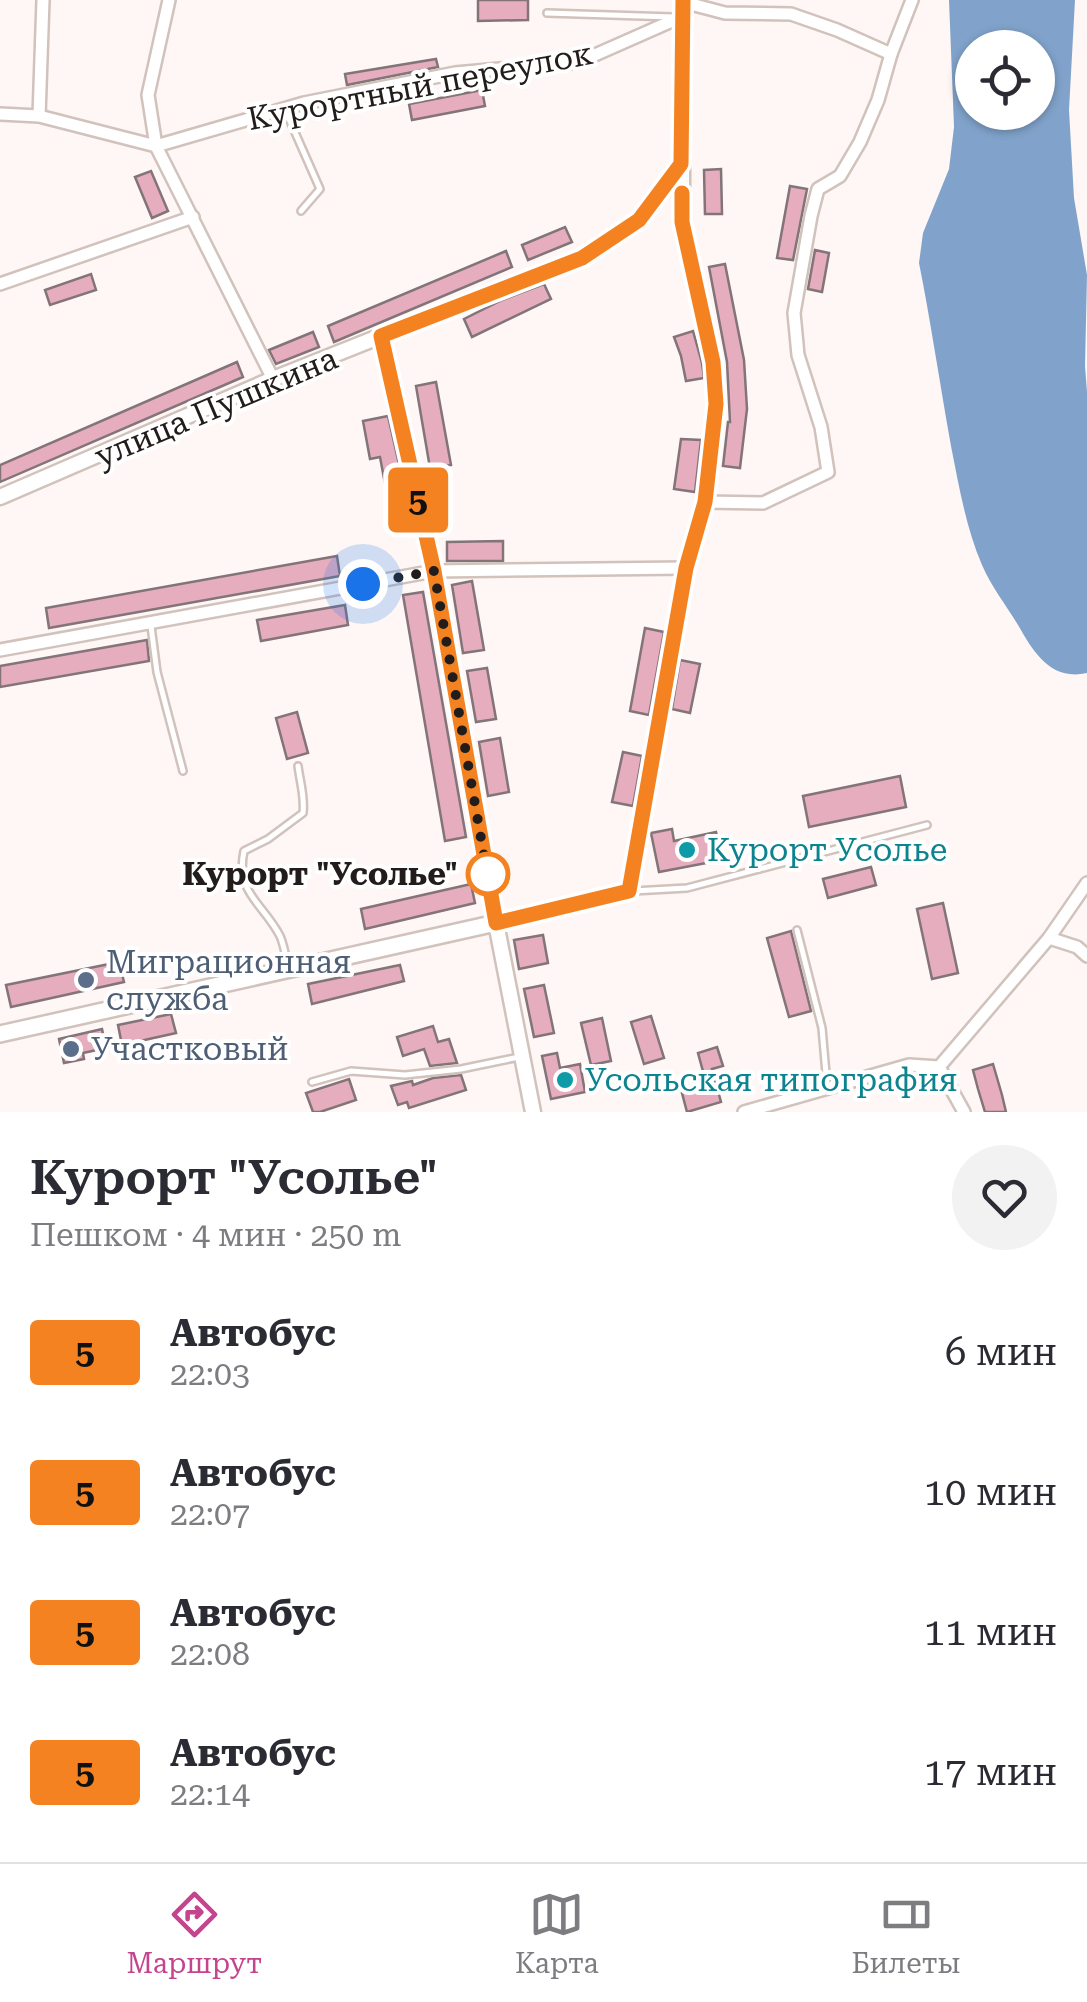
<!DOCTYPE html>
<html lang="ru">
<head>
<meta charset="utf-8">
<style>
	:root { --surface:#fff; --page:#f2f2f3; --text:#2b2b33; --muted:#7c7c81; --line:#e1e1e2; --accent:#c4448e }
	body { margin:0; font-family:"Roboto Serif",serif; background:var(--page); color:var(--text); height:100vh; display:flex; flex-direction:column; font-size:38px; white-space:nowrap }
	* { box-sizing:border-box; margin:0 }
	p { font-size:32px; color:var(--muted) }
	.icon { flex:none; width:55px; height:55px; fill:none; stroke:currentColor; stroke-width:2; stroke-linecap:round; stroke-linejoin:round }
	.map { position:relative; height:1112px; overflow:hidden }
	.drawer { display:flex; flex-direction:column; background:var(--surface); flex:1 }
	.drawer>* { flex:none }
	.badge { padding:0 20px; border-radius:8px; font-size:35px; line-height:65px }
	.fabs { position:absolute; left:955px; top:30px; display:grid; gap:20px }
	.fabs a { display:grid; place-items:center; width:100px; height:100px; border-radius:50%; background:var(--surface); box-shadow:0 2px 8px #0004; font-size:50px }
	.you { position:absolute; width:50px; height:50px; margin:-25px; border:8px solid #fff; border-radius:50%; background:#1a73e8; box-shadow:0 0 0 15px #1a73e833 }
	.map>.badge { position:absolute; translate:-50% -50%; box-shadow:0 0 0 5px #fff }
	.round { display:grid; place-items:center; flex:none; width:105px; height:105px; border-radius:52px; background:var(--page) }
	.headline { display:flex; align-items:center; justify-content:space-between; height:170px; padding:0 30px }
	h1 { font-size:48px; font-weight:600; line-height:75px }
	ul { padding:0; list-style:none }
	li { display:flex; align-items:center; gap:30px; height:140px; padding:0 30px }
	li div { flex:1 }
	li b { display:block; font-size:38px }
	li em { font-style:normal }
	li .badge { min-width:110px; font-weight:700; text-align:center }
	.tabs { display:flex; justify-content:space-around; align-items:center; height:140px; border-top:2px solid var(--line); background:var(--surface); font-size:28px; color:var(--muted) }
	.tabs a { display:grid; justify-items:center; gap:5px }
	.tabs .current { color:var(--accent) }
	.map>svg:first-child { display:block }
	.water { fill:#81a3cb; fill-rule:evenodd }
	.building { fill:#e6adbf; stroke:#827478; stroke-width:2.5 }
	.lines { fill:none; stroke-linecap:round; stroke-linejoin:round }
	.service-casing { stroke:#d1c2bc; stroke-width:10 }
	.minor-casing { stroke:#d1c2bc; stroke-width:16 }
	.tertiary-casing { stroke:#d1c2bc; stroke-width:19 }
	.secondary-casing { stroke:#d1c2bc; stroke-width:20 }
	.service { stroke:#fff; stroke-width:5 }
	.minor { stroke:#fff; stroke-width:11 }
	.tertiary { stroke:#fff; stroke-width:14 }
	.secondary { stroke:#fff; stroke-width:15 }
	.line-casing { stroke:#fff; stroke-width:22 }
	.line { stroke:#f58220; stroke-width:15 }
	.walk { stroke:#221d1b; stroke-width:10; stroke-dasharray:0 18 }
	.culture-dot { fill:#0f9aa8; stroke:#fff; stroke-width:4 }
	.stop-dot { fill:#fff; stroke:#f58220; stroke-width:5 }
	.service-dot { fill:#5c6f8a; stroke:#fff; stroke-width:4 }
	.labels { text-anchor:middle; dominant-baseline:central; stroke-width:8; stroke-linejoin:round; paint-order:stroke }
	.street-label { font-size:32px; fill:#221d1b; stroke:#fff }
	.culture-label { font-size:32px; fill:#0d838f; stroke:#fff; text-anchor:start }
	.stop-label { font-size:32px; font-weight:bold; fill:#221d1b; stroke:#fff; text-anchor:end }
	.service-label { font-size:32px; fill:#4e5e75; stroke:#fff; text-anchor:start }
</style>
</head>
<body>
<div class="map">
<svg width="1087" height="1112" viewBox="0 0 1087 1112">
	<rect width="100%" height="100%" fill="#fef7f5"/>
	<path class="water" d="M949,0H1075L1069,110L1074,198L1087,275L1085,366L1087,392V673C1051,681 1034,653 1018,625C1006,605 991,586 982,565C966,528 959,486 951,446C940,385 931,323 919,263L923,233L949,169L954,127ZM972,48H1038V112H972Z"/>
	<g class="building">
		<path d="M478,0H528V20L478,21Z"/>
		<path d="M436,59L438,67L347,85L345,74Z"/>
		<path d="M482,90L485,106L412,120L409,104Z"/>
		<path d="M721,169L722,214H705L704,170Z"/>
		<path d="M151,171L168,211L152,218L135,177Z"/>
		<path d="M790,186L807,189L793,260L777,258Z"/>
		<path d="M565,227L572,242L528,260L522,245Z"/>
		<path d="M815,250L829,253L822,292L808,289Z"/>
		<path d="M506,251L512,267L334,342L328,326Z"/>
		<path d="M725,264L744,360L747,409L740,468L723,466L728,422H730L727,362L709,267Z"/>
		<path d="M91,274L96,290L50,305L45,290Z"/>
		<path d="M544,284L551,299L472,337L464,319L502,300Z"/>
		<path d="M693,331L702,363L704,378L686,381L681,356L674,337Z"/>
		<path d="M313,332L319,347L276,364L269,350Z"/>
		<path d="M237,362L243,377L0,482V465Z"/>
		<path d="M436,382L451,465L430,468L416,386Z"/>
		<path d="M388,416L404,486L386,489L380,457L370,459L363,421Z"/>
		<path d="M681,439L701,440L695,492L674,489Z"/>
		<path d="M503,541V561H447V542Z"/>
		<path d="M337,556L340,576L49,628L46,608Z"/>
		<path d="M472,581L484,650L463,653L452,585Z"/>
		<path d="M423,592L466,837L445,841L403,595Z"/>
		<path d="M345,605L348,625L261,641L257,620Z"/>
		<path d="M645,628L664,632L649,715L630,711Z"/>
		<path d="M147,640L149,661L0,687V666Z"/>
		<path d="M680,660L700,664L690,713L672,709Z"/>
		<path d="M487,668L496,719L476,722L467,671Z"/>
		<path d="M297,712L308,753L287,759L276,718Z"/>
		<path d="M500,738L509,792L488,796L479,742Z"/>
		<path d="M623,752L642,756L633,806L612,802Z"/>
		<path d="M900,776L906,807L809,827L803,796Z"/>
		<path d="M672,829L674,841L716,832L722,860L659,872L651,833Z"/>
		<path d="M871,867L876,885L828,898L823,879Z"/>
		<path d="M471,884L475,903L365,929L361,909Z"/>
		<path d="M943,903L958,973L932,979L917,909Z"/>
		<path d="M791,931L811,1011L789,1017L767,938Z"/>
		<path d="M543,935L548,963L519,969L514,940Z"/>
		<path d="M119,962L124,982L11,1007L6,985Z"/>
		<path d="M400,965L404,981L312,1004L308,984Z"/>
		<path d="M544,985L554,1033L534,1037L524,989Z"/>
		<path d="M171,1014L176,1033L122,1045L118,1025Z"/>
		<path d="M651,1016L664,1058L644,1064L631,1022Z"/>
		<path d="M602,1018L611,1061L591,1065L581,1023Z"/>
		<path d="M433,1026L438,1042L449,1039L457,1063L430,1066L424,1049L403,1056L397,1037Z"/>
		<path d="M102,1029L106,1048L83,1053L84,1059L64,1063L59,1039Z"/>
		<path d="M717,1047L723,1066L712,1069L721,1102L687,1112L682,1093L707,1086L698,1053Z"/>
		<path d="M557,1053L560,1068L580,1064L585,1092L551,1099L542,1056Z"/>
		<path d="M993,1064L1002,1095L1006,1112H985L978,1089L973,1070Z"/>
		<path d="M461,1075L466,1090L409,1108L407,1102L398,1105L391,1086L412,1081L413,1085L433,1078Z"/>
		<path d="M349,1079L356,1100L320,1112H313L306,1093Z"/>
	</g>
	<g class="lines">
		<defs>
			<g id="service">
				<path d="M547,13L673,17"/>
				<path d="M286,112L320,189L301,211"/>
				<path d="M151,626L157,672L183,771"/>
				<path d="M633,891L687,888L927,825"/>
				<path d="M797,930L822,1028L827,1085"/>
				<path d="M288,967C286,957 284,945 280,936C263,903 235,893 244,851L268,839L303,813C305,797 300,782 298,766"/>
				<path d="M312,1082L351,1071L405,1075L461,1069L519,1057"/>
			</g>
			<g id="minor">
				<path d="M169,0L148,95L156,146L273,379"/>
				<path d="M683,2L725,13L791,14L837,30L891,54"/>
				<path d="M0,114L39,116L156,146L304,103L455,73L579,62L681,17"/>
				<path d="M39,116L43,0"/>
				<path d="M0,284L193,217"/>
				<path d="M705,502L763,503L828,472L821,427L798,355L794,313L811,216L818,189L840,176L860,142L878,100L891,54L912,0"/>
				<path d="M0,650L434,571L686,568"/>
				<path d="M1049,938L1077,947L1087,956"/>
				<path d="M939,1067L1049,938L1087,883"/>
				<path d="M939,1067L964,1112"/>
				<path d="M744,1112L909,1065L939,1067"/>
			</g>
			<g id="tertiary">
				<path d="M0,497L273,379L386,334"/>
				<path d="M496,923L629,891L686,568L705,502L716,404L713,361L682,222V0"/>
				<path d="M533,1112L496,923L434,571L381,336L582,258L639,220L681,164"/>
			</g>
			<path id="secondary" d="M0,1034L496,923"/>
		</defs>
		<use href="#service" class="service-casing"/>
		<use href="#minor" class="minor-casing"/>
		<use href="#tertiary" class="tertiary-casing"/>
		<use href="#secondary" class="secondary-casing"/>
		<use href="#service" class="service"/>
		<use href="#minor" class="minor"/>
		<use href="#tertiary" class="tertiary"/>
		<use href="#secondary" class="secondary"/>
	</g>
	<g class="lines">
		<defs>
			<path id="line" d="M682,193V222L713,362L716,404L705,502L686,568L629,891L496,923L434,571L381,336L582,258L639,220L681,164L683,0"/>
		</defs>
		<use href="#line" class="line-casing"/>
		<use href="#line" class="line"/>
		<path class="walk" d="M363,584L434,571L489,884L488,874"/>
	</g>
	<g class="culture-dot">
		<circle cx="687" cy="850" r="10"/>
		<circle cx="565" cy="1080" r="10"/>
	</g>
	<circle class="stop-dot" cx="488" cy="874" r="20"/>
	<g class="service-dot">
		<circle cx="86" cy="980" r="10"/>
		<circle cx="71" cy="1049" r="10"/>
	</g>
	<g class="labels">
		<g class="street-label">
			<text transform="translate(420 86) rotate(-11)">Курортный переулок</text>
			<text transform="translate(216 407) rotate(-23)">улица Пушкина</text>
		</g>
		<g class="culture-label">
			<text x="707" y="850">Курорт Усолье</text>
			<text x="585" y="1080">Усольская типография</text>
		</g>
		<g class="stop-label">
			<text x="458" y="874">Курорт "Усолье"</text>
		</g>
		<g class="service-label">
			<text x="106" y="962">Миграционная<tspan x="106" dy="37">служба</tspan></text>
			<text x="91" y="1049">Участковый</text>
		</g>
	</g>
</svg>
<div class="fabs">
<a><svg class="icon" aria-label="locate" viewBox="0 0 24 24"><circle cx="12" cy="12" r="6"/><path d="M12 2v4M12 18v4M2 12h4M18 12h4"/></svg></a>
</div>
<div class="you" style="left:363px;top:584px"></div>
<b class="badge" style="left:418px;top:500px;background:#f58220;color:#111">5</b>
</div>
<section class="drawer">
<div class="headline"><div><h1>Курорт &quot;Усолье&quot;</h1><p>Пешком · 4 мин · 250 m</p></div><a class="round"><svg class="icon" aria-label="heart" viewBox="0 0 24 24"><path d="M12 20l-8-8c-3-5 5-10 8-4 3-6 11-1 8 4z"/></svg></a></div>
<ul>
<li><span class="badge" style="background:#f58220;color:#111">5</span><div><b>Автобус</b><p>22:03</p></div><em>6 мин</em></li>
<li><span class="badge" style="background:#f58220;color:#111">5</span><div><b>Автобус</b><p>22:07</p></div><em>10 мин</em></li>
<li><span class="badge" style="background:#f58220;color:#111">5</span><div><b>Автобус</b><p>22:08</p></div><em>11 мин</em></li>
<li><span class="badge" style="background:#f58220;color:#111">5</span><div><b>Автобус</b><p>22:14</p></div><em>17 мин</em></li>
</ul>
</section>
<nav class="tabs">
<a class="current"><svg class="icon" aria-label="directions" viewBox="0 0 24 24"><path d="M12 3l9 9-9 9-9-9zM9 14v-3h6M13 9l2 2-2 2"/></svg>Маршрут</a>
<a><svg class="icon" aria-label="map" viewBox="0 0 24 24"><path d="M3 6l6-2 6 2 6-2v14l-6 2-6-2-6 2zM9 4v14M15 6v14"/></svg>Карта</a>
<a><svg class="icon" aria-label="tickets" viewBox="0 0 24 24"><path d="M3 7h18v10H3zM15 7v10"/></svg>Билеты</a>
</nav>
</body>
</html>
